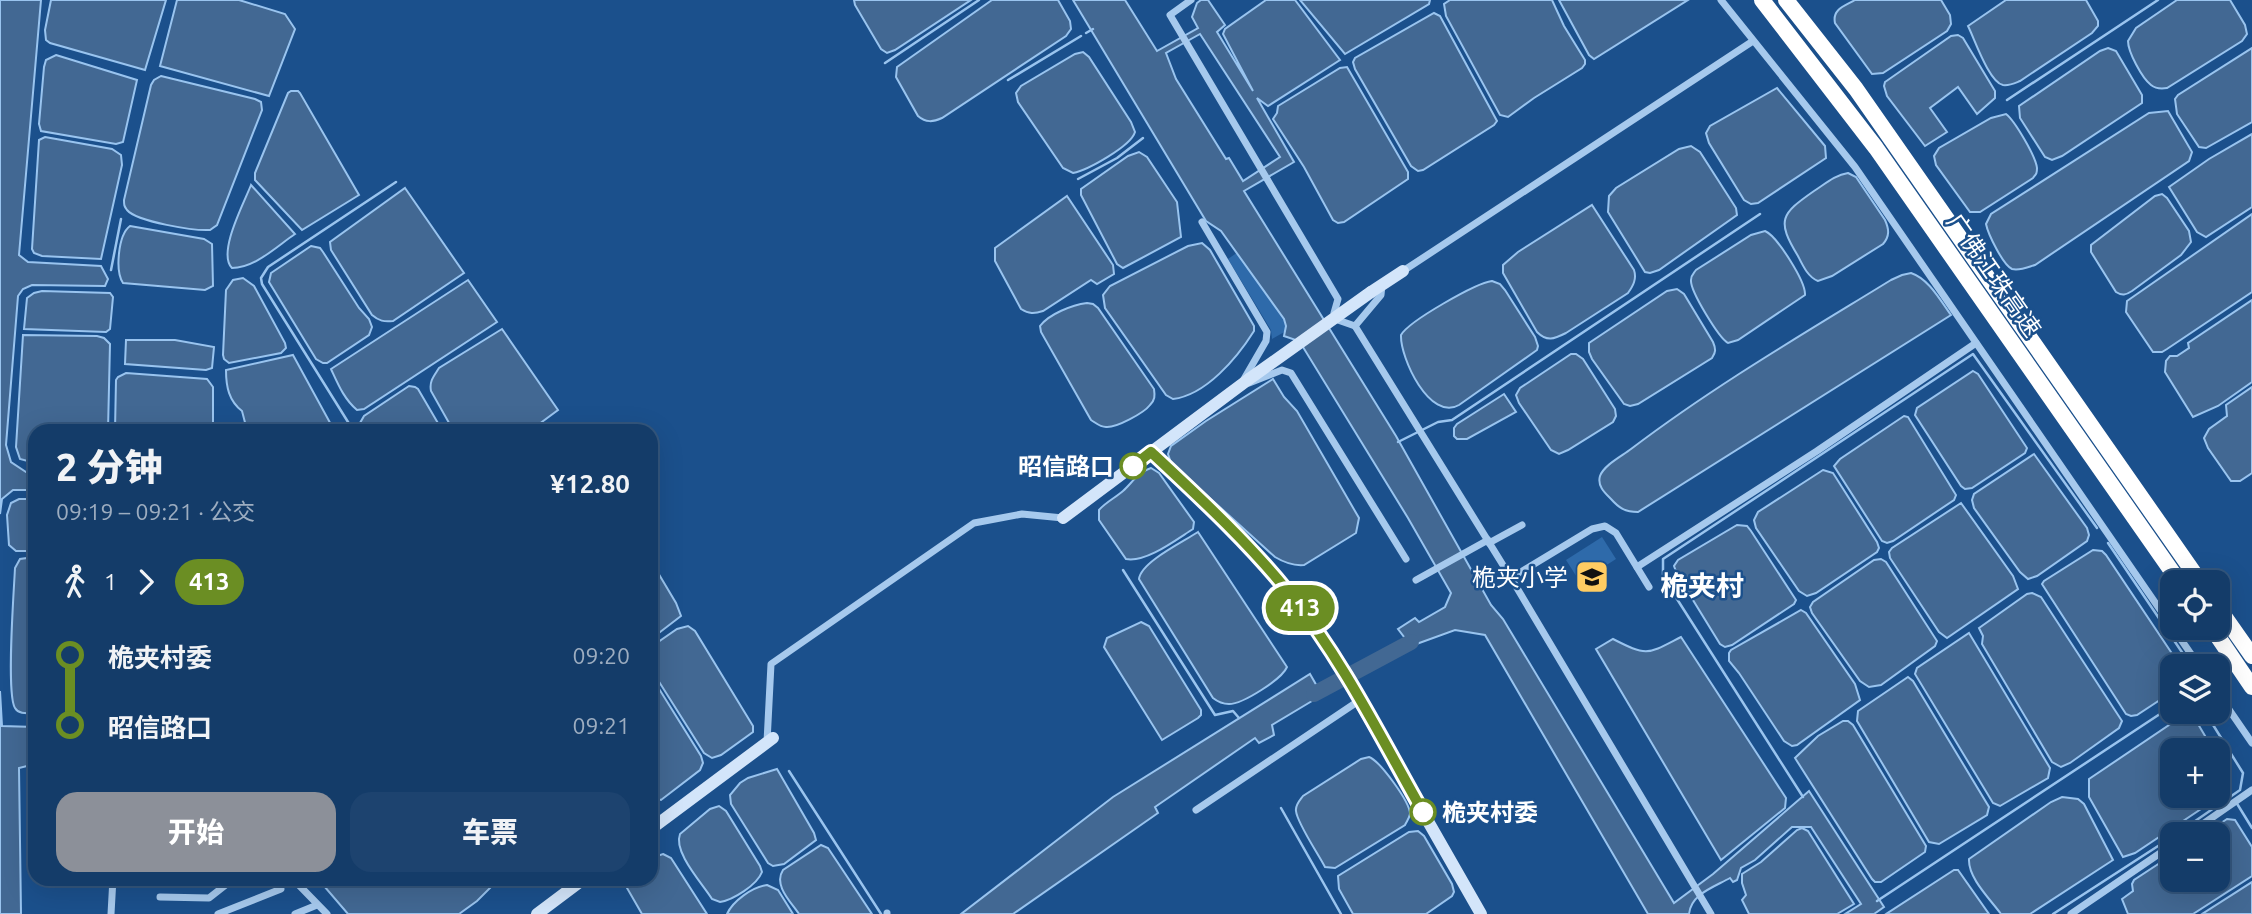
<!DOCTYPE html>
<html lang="zh">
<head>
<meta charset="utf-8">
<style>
	:root { --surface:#143c69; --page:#1d436f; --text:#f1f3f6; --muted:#9dadc0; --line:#33567d; --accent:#8c9099 }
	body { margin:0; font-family:Ubuntu,"Noto Sans SC",sans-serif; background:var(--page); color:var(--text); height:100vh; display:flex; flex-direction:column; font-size:26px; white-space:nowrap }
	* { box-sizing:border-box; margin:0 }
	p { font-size:23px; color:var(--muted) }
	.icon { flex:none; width:38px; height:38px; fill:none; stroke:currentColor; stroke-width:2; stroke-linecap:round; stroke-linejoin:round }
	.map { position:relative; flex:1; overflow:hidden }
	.sheet { position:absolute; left:28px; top:424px; width:630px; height:462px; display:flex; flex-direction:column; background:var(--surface); border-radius:21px; box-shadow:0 7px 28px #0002,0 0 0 2px var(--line) }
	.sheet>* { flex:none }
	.badge { padding:0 14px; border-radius:23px; font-size:24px; line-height:46px }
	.controls { position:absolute; left:2160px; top:570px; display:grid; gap:14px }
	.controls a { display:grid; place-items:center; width:70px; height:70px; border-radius:14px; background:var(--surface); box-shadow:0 7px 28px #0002,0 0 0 2px var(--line); font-size:35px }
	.map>.badge { position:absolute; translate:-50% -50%; box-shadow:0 0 0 4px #fff }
	.legs { display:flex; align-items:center; gap:10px; height:77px; padding:0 28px; font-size:23px }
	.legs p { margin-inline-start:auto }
	.summary { display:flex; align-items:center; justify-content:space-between; height:119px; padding:0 28px }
	h1 { font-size:38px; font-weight:800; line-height:52px }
	.cta { display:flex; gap:14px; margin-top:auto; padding:14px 28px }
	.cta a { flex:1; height:80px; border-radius:21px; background:var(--accent); color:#fff; font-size:28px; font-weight:800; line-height:80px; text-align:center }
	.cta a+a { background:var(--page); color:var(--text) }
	ul { padding:0 28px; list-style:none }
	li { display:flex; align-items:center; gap:24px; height:70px; font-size:26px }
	li i { display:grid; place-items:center; width:10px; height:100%; margin:0 9px; background:currentColor }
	li i::after { content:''; width:18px; height:18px; margin:-9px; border:5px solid; border-radius:50%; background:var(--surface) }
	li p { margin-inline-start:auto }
	li:first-child i { background:linear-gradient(#0000 50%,currentColor 0) }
	li:last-child i { background:linear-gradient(currentColor 50%,#0000 0) }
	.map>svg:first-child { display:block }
	.green { fill:#2e6aaa }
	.water { fill:#426893; stroke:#99c4ef; stroke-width:2; fill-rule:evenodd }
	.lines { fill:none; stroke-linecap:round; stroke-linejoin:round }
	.stream { stroke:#99c4ef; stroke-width:2.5 }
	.river { stroke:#426893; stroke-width:16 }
	.street { stroke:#a6c9ed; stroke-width:7 }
	.secondary { stroke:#d3e5fa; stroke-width:12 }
	.highway { stroke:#fff; stroke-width:16 }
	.secondary-bridge { stroke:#d3e5fa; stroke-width:12 }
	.line-1-casing { stroke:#fff; stroke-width:16 }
	.line-1 { stroke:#6b8e23; stroke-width:10 }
	.stop-1-dot { fill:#fff; stroke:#6b8e23; stroke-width:3.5 }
	.labels { text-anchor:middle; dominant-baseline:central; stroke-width:5; stroke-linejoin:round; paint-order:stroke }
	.street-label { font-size:24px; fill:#fff; stroke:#1b508c }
	.stop-label { font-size:24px; font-weight:bold; fill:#fff; stroke:#1b508c; text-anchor:end }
	.poi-label { font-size:24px; fill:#fff; stroke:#1b508c; text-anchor:end }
	.quarter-label { font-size:28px; font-weight:bold; fill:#fff; stroke:#1b508c }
</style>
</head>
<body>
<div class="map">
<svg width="2252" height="914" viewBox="0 0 2252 914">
	<rect width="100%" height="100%" fill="#1b508c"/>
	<g class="green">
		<path d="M1238,252L1284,319L1286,331L1272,339L1271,330L1228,259Z"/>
		<path d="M1602,537L1616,559L1580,582L1566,560Z"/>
	</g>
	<g class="water">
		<path d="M0,0H41L19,255L28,262L101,266L108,279L105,286L32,285L23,289L18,296L6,445L11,462L26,472H35V490H13L2,499L0,514Z"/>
		<path d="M51,0H166L145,70L50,43L46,40L45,30Z"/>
		<path d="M177,0H239L285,14L295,29L269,96L160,66Z"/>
		<path d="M854,0H971L895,50L887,53L881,49L855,5Z"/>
		<path d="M992,0H1058L1070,21L1071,29L1066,36L942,118C933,122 926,123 918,116L896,77L897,67Z"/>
		<path d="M1073,0H1125L1157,51L1198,28L1192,17L1197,3L1201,0H1208L1225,25L1217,32L1253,91L1223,34L1225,29L1266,0H1295L1340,60L1268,106L1257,98L1294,162L1244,191L1396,436L1491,605L1503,619L1674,903L1713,874L1809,791L1884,907L1874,914H1845L1861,904L1811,827H1792L1755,860L1741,868L1737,880L1733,882L1730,878C1714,887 1691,894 1689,914H1648L1485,635L1455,630L1411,646L1398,629L1415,618L1419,622L1445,607L1451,593L1408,518L1303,347L1296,340L1284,336L1286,326L1284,319L1221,231L1206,221ZM1200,34L1280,157L1243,181L1229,158L1226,159L1176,79L1166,53Z"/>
		<path d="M1300,0H1430L1429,4L1345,54Z"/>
		<path d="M1450,0H1552L1564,26L1585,60V64L1582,68L1534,98L1508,117L1500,115L1446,16L1444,4Z"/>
		<path d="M1559,0H1688L1594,59L1589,55Z"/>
		<path d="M1855,0H1941L1950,15L1951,24L1947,31L1883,73L1872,74L1835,23C1832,9 1845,6 1855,0Z"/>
		<path d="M2006,0H2086L2098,21V26L2092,33L2020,81C2015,83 2009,86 2003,85C1989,82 1975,40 1968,26Z"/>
		<path d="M2177,0H2230L2245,25L2247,34L2242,41L2167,88C2161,89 2156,89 2151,85C2142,78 2128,52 2128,41L2136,28Z"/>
		<path d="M1434,13L1440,16L1497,121L1494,125L1423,170L1418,171L1411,166L1355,69L1353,62L1355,58Z"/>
		<path d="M1958,35L1963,38L1995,91V98L1977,114L1958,87L1930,108L1947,132L1925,146L1887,96L1884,86L1885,82L1951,36Z"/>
		<path d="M2108,48L2116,51L2142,95V103L2062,156L2052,160L2045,157L2020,118L2019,106L2100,51Z"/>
		<path d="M2252,48V122L2206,148L2199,147L2177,114L2175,99L2178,95Z"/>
		<path d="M1083,52L1089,57L1131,122L1135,132C1131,146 1088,170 1073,173L1063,168L1018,102L1016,93L1021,86L1075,54Z"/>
		<path d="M56,55L137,80L123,142L116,144L41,131L39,124L44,67L46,60Z"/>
		<path d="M1347,67L1408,172V179L1344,222L1338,223L1333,220L1304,167L1273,119L1277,113L1278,106L1340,68Z"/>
		<path d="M161,76L255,99L261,102L262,110L217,225L210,230C195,231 137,222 127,210C124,206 124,205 124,200L151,85L154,80Z"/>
		<path d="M1777,88L1825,146L1826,158L1758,203L1751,204L1744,200L1709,143L1706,133L1710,126Z"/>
		<path d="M291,91H298L300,93L359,195L302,230L255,180V173L288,93Z"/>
		<path d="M2168,111L2192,152L2189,161L2035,265C2028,267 2020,271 2012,269C2003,265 1988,234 1986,224L1991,214L2149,113Z"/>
		<path d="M2006,114C2015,121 2036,157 2037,168C2037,174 2036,174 2033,178L1980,212H1970L1936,165L1934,156L1939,148L1991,118Z"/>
		<path d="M2252,134V207L2206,237L2197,232L2169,187L2209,159Z"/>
		<path d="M45,137L112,149L121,155L122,165L101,259L42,256L34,253L32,249L39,140Z"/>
		<path d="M1691,146L1700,152L1736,208L1737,215L1659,270L1650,273L1645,272L1608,212L1609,196L1616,188L1679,149Z"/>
		<path d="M1139,152L1147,157L1177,202L1181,237L1123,268L1117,264L1081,195V189L1128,156Z"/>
		<path d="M1848,173L1856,177L1885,220C1889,229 1890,236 1883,244L1832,276L1818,281C1808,277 1803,266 1798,256C1776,220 1781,214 1814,191C1825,184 1835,175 1848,173Z"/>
		<path d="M251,185L295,234C277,246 255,268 232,268C217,253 244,203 251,185Z"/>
		<path d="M405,188L464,273L393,321C384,322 379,321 372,315L331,250L330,242Z"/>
		<path d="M2162,194L2167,198L2189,231L2191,242L2181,255L2132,291C2126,295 2122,296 2116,292L2091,252V245L2155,196Z"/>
		<path d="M1067,196L1113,265L1114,274L1097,284L1091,280L1043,311C1034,314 1029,314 1021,309L995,261V248Z"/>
		<path d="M1592,205L1634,270C1637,279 1633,286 1628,293L1566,333C1554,339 1547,342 1537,332L1503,273V265L1518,252Z"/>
		<path d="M2252,214V292L2167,349L2162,352H2153L2126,312L2127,301Z"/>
		<path d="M130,226L204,239L212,244L213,286L205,290L123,283C115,271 118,235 130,226Z"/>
		<path d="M1765,231C1777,236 1806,282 1805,295L1738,340L1728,343C1719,338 1690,291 1691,280C1691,275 1693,274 1696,270L1751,235Z"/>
		<path d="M1202,243L1210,250L1254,326V331C1237,358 1206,395 1173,399L1166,395L1105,308L1103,295L1110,286L1188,246Z"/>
		<path d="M311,246L320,248L323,252L359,308L369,319L372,327L369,335L327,363H323L316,359L269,282L271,273Z"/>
		<path d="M1911,273C1929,279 1940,300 1951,315L1638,512C1625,512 1619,508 1611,499C1605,493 1597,486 1600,476C1604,465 1622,456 1631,449C1714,386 1803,334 1891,280L1902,275Z"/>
		<path d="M243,278L254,286L285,343L286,348L281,353L229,363L224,359L223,355L226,290L233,280Z"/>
		<path d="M468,280L497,322L364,409L357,410C344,399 338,384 331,369Z"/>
		<path d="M1492,281L1500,284L1505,290L1535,337L1538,346L1537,350L1459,405C1430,422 1400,358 1401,335C1409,321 1476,283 1492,281Z"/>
		<path d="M1677,289L1684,294L1713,342C1716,349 1716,352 1712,358L1638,404L1630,406L1624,404L1592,359L1589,352V343L1667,291Z"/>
		<path d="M42,291L110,293L113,297L110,329L106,332L24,329L27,298L34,293Z"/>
		<path d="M2252,300V382L2218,406L2193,417L2165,372L2166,361L2170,356H2177L2189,348L2188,343Z"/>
		<path d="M1087,303L1093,304L1098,308L1154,389C1155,396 1155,400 1150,405C1144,413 1116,428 1106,427C1100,427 1096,423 1091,420L1041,332L1040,326C1049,314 1072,305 1087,303Z"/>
		<path d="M502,329L558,410L531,430H453L431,391C429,381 434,376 439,368Z"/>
		<path d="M23,335L97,336L104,338L110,344L108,430H35V463L20,459L16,447Z"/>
		<path d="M126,340H175L214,347L212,368L206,370L125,364Z"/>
		<path d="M1571,354H1576L1583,359L1615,409L1616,416L1613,422L1568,450L1559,454L1551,450L1519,403L1516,395L1520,388Z"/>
		<path d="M293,355L334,430H247L242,411C229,401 226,387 226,370Z"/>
		<path d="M1973,371L1978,374L2027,448L2025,453L1972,488L1965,489L1961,486L1915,415L1917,408Z"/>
		<path d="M126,373L207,379L213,387V430H115L116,380L118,377Z"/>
		<path d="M1273,379L1284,397L1297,411L1359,518L1356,533L1304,565C1293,566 1285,563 1275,557L1171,463L1168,454L1171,446L1206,421Z"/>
		<path d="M409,386L415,387L418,389L442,430H362L360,423L364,416Z"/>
		<path d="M2252,387V473L2240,481H2231L2208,448L2204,438L2209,429L2227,416L2226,405Z"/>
		<path d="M1504,394L1516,412L1467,439H1457L1454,436V428L1457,424Z"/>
		<path d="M1904,416L1908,417L1956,495L1954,500L1893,541L1887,543L1882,541L1834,466L1840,459Z"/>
		<path d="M2034,454L2087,528L2089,535L2087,541L2037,576L2028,579L2020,572L1974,508L1972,500L1974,494Z"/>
		<path d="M1151,468L1159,473L1194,522L1193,529C1177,539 1146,563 1126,559L1099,520V510C1106,502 1115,498 1123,491C1132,483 1138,472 1151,468Z"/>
		<path d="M1823,470L1833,473L1877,542L1879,548L1877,552L1816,593L1807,596L1799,591L1756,528L1754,520L1758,512Z"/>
		<path d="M19,499H35V551H16L9,545L7,515L11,503Z"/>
		<path d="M1961,503L2013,576L2018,589L1947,638L1939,632L1890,558L1889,552L1892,548Z"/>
		<path d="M1737,525L1747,526L1751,531L1796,600L1794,604L1732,645L1725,647L1720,644L1677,574L1674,566L1678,560Z"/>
		<path d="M1198,532L1287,667C1282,679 1243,704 1229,704C1223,704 1218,702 1213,698L1139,579C1141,562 1183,542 1198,532Z"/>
		<path d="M2093,550L2102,551L2106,555L2181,667H2172V692L2137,715L2131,716L2126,714L2042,584L2044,581Z"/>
		<path d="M35,557V713C28,713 19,715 15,708C6,694 14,590 15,568L20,559Z"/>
		<path d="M1881,559L1886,562L1937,641L1935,646L1881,685L1869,687L1860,681L1812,613L1810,607L1813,602L1874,560Z"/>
		<path d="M651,561L676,603L681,616L651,639Z"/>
		<path d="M2032,593L2041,597L2122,721L2119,728L2070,763L2061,767L2052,762L1982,644L1983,636L1979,628L2027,594Z"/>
		<path d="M1801,610L1806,613L1855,684L1860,700L1797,745L1792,746L1784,741L1739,673L1729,661V653L1731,650Z"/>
		<path d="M1141,622L1149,626L1201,710V715L1198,718L1162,740L1104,647L1107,638Z"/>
		<path d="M688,626L695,631L753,726V732L721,755L712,758L704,753L651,669V647L677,629Z"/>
		<path d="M1969,633L2050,768L2048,778L2000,806L1993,803L1915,674L1917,668Z"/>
		<path d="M1681,637L1786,798L1785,808L1721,860L1596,649L1613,639C1648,657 1648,654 1681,637Z"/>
		<path d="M1310,674L1322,695L1272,725L1274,735L1259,743L1255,738L1155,807L1158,813L1013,914H961L1113,797Z"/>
		<path d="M651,676L701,756L703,763L700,770L661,800L654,798L651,793Z"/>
		<path d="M1908,677L1913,681L1989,807L1987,815L1939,844L1929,842L1857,721L1858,711Z"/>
		<path d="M0,691L2,726L35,727V764L19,768L21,914H0Z"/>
		<path d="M2189,715L2195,719L2214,751H2172V796H2217L2210,803L2135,853L2123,857L2089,797V779L2181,717Z"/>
		<path d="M1843,721H1848L1853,725L1926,846L1925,852L1881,882H1875L1872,879L1795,758L1818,736Z"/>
		<path d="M1369,757C1380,761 1410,802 1410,814C1409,819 1407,821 1405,825L1335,868L1325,867C1319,855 1297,823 1296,811C1295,805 1300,800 1303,796L1361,759Z"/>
		<path d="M777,769L814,833L816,840L784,864L773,866L768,863L731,804L730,795L740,783L748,778Z"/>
		<path d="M2062,797L2078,799L2084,804L2113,860L2030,914H2001C1990,899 1968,878 1969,859L2051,802Z"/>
		<path d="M719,806L726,811L760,866L762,872C757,885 733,900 720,902L712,899C702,883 673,852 680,834L710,809Z"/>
		<path d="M2227,819L2235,820L2252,847V876L2193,914H2128L2122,899L2133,891L2132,884L2134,880L2172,855V880H2217V835H2203Z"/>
		<path d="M1802,828L1808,831L1854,904L1837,914H1749L1742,900L1746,895L1742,883V874L1761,862L1797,830Z"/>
		<path d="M1418,831L1424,836L1452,884L1454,892L1452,896L1426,914H1353L1339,889L1338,876L1409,832Z"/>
		<path d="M821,845L828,848L872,914H799C791,902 773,885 783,870Z"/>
		<path d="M663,854L671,858L707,914H642L627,888L626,879L651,878V858Z"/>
		<path d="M1954,870H1958L1989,914H1886Z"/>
		<path d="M318,879H494L492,886L477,901L459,914H348Z"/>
		<path d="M2252,882V914H2202Z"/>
		<path d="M767,885L778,890L793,914H727C733,901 752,887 767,885Z"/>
	</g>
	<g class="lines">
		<g class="stream">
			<path d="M1086,33L1093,29"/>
			<path d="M885,63L979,0"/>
			<path d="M1008,80L1081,36"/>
			<path d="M2007,100L2158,0"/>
			<path d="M1078,179L1117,158L1143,138"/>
			<path d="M111,270L121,219"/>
			<path d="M353,430L262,284L261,278L268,267L396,182"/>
			<path d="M1398,442L1438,422L1452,420L1760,214"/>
			<path d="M2108,543L2192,667"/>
			<path d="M1123,570L1215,715L1233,711L1239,718"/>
			<path d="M789,771L881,914"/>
			<path d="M1803,797L1663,577V559L1973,354L2097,528"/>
			<path d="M2236,802L2252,828"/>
			<path d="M1281,808L1341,914"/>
			<path d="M2175,835L2240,790L2243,773L2205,712"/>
			<path d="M1877,901L2172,706"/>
			<path d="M2053,914L2172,837"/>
		</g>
		<path class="river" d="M1314,694L1411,642"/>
		<g class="street">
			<path d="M1191,0L1170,15L1338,299L1334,313L1335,319L1355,326L1511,578L1711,914"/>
			<path d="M1721,0L1855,167L2172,627"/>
			<path d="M1202,222L1267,332L1266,341L1244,379"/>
			<path d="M1403,271L1753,41"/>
			<path d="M1355,326L1381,295L1382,285"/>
			<path d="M1249,383L1282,370L1291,373L1406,559"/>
			<path d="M1489,543L1522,525"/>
			<path d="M1637,567L1817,451L1976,343"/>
			<path d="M1511,578L1592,529L1605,526L1616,533L1649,587"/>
			<path d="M1416,580L1488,540"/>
			<path d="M2173,628L2200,667"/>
			<path d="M2217,692L2252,743"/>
			<path d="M767,742L771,664L974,523L1022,514L1063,518"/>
			<path d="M1196,810L1360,700"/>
			<path d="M2187,835L2252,790"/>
			<path d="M164,878L183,881L232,880"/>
			<path d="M292,878L327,914"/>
			<path d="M160,897L209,898L232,880"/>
			<path d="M887,913V914"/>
			<path d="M111,914L113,878"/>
			<path d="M218,914L281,889L279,882L288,878"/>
			<path d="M295,914L317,905"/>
			<path d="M2071,914L2172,845"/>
		</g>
		<g class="secondary">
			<path d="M1371,292L1403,271"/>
			<path d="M1151,452L1200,498L1269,569L1329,648L1481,914"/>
			<path d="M1063,518L1249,379"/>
			<path d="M651,829L773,738"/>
			<path d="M537,914L585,878"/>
		</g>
		<g class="highway">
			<path d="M1762,0L1876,148L2180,583"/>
			<path d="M1786,0L1856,89L2201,583"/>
			<path d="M2217,606L2252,656"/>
			<path d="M2212,628L2252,687"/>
		</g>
		<path class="secondary-bridge" d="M1249,379L1371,292"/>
	</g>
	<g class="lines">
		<defs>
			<path id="line-1" d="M1133,466L1151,452C1199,497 1248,542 1289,593C1343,660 1381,738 1423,812"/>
		</defs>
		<use href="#line-1" class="line-1-casing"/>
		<use href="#line-1" class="line-1"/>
	</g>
	<defs>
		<symbol id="school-square" viewBox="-11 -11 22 22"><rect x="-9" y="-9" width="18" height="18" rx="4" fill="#ffcc62" stroke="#1b508c"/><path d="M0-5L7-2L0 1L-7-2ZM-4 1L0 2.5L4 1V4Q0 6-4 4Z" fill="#111"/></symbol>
	</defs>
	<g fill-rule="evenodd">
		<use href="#school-square" x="1573" y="558" width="38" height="38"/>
	</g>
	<g class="stop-1-dot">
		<circle cx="1133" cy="466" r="12"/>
		<circle cx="1423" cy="812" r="12"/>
	</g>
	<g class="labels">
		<g class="street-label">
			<text transform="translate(1994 275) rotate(55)">广佛江珠高速</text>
		</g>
		<g class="stop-label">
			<text x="1114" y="466">昭信路口</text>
			<text x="1442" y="812" text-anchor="start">桅夹村委</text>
		</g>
		<g class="poi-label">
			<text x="1568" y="577">桅夹小学</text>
		</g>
		<g class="quarter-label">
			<text x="1702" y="585">桅夹村</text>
		</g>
	</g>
</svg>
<div class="controls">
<a><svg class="icon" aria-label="locate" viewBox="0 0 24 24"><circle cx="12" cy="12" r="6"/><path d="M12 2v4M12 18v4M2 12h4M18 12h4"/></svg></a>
<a><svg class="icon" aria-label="layers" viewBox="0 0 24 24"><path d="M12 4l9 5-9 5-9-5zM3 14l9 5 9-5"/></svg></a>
<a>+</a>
<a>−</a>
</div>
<b class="badge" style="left:1300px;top:608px;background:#6b8e23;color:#fff">413</b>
<section class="sheet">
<div class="summary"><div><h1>2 分钟</h1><p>09:19 – 09:21 · 公交</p></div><b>¥12.80</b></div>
<div class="legs"><svg class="icon" aria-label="walk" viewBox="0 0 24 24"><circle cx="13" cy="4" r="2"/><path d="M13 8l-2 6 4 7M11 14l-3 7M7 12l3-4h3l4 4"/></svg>1<svg class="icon" aria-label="forward" viewBox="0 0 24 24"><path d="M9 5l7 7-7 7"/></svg><b class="badge" style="background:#6b8e23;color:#fff">413</b></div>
<ul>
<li><i style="color:#6b8e23"></i><b>桅夹村委</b><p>09:20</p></li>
<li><i style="color:#6b8e23"></i><b>昭信路口</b><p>09:21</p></li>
</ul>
<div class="cta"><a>开始</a><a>车票</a></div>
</section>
</div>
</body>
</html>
